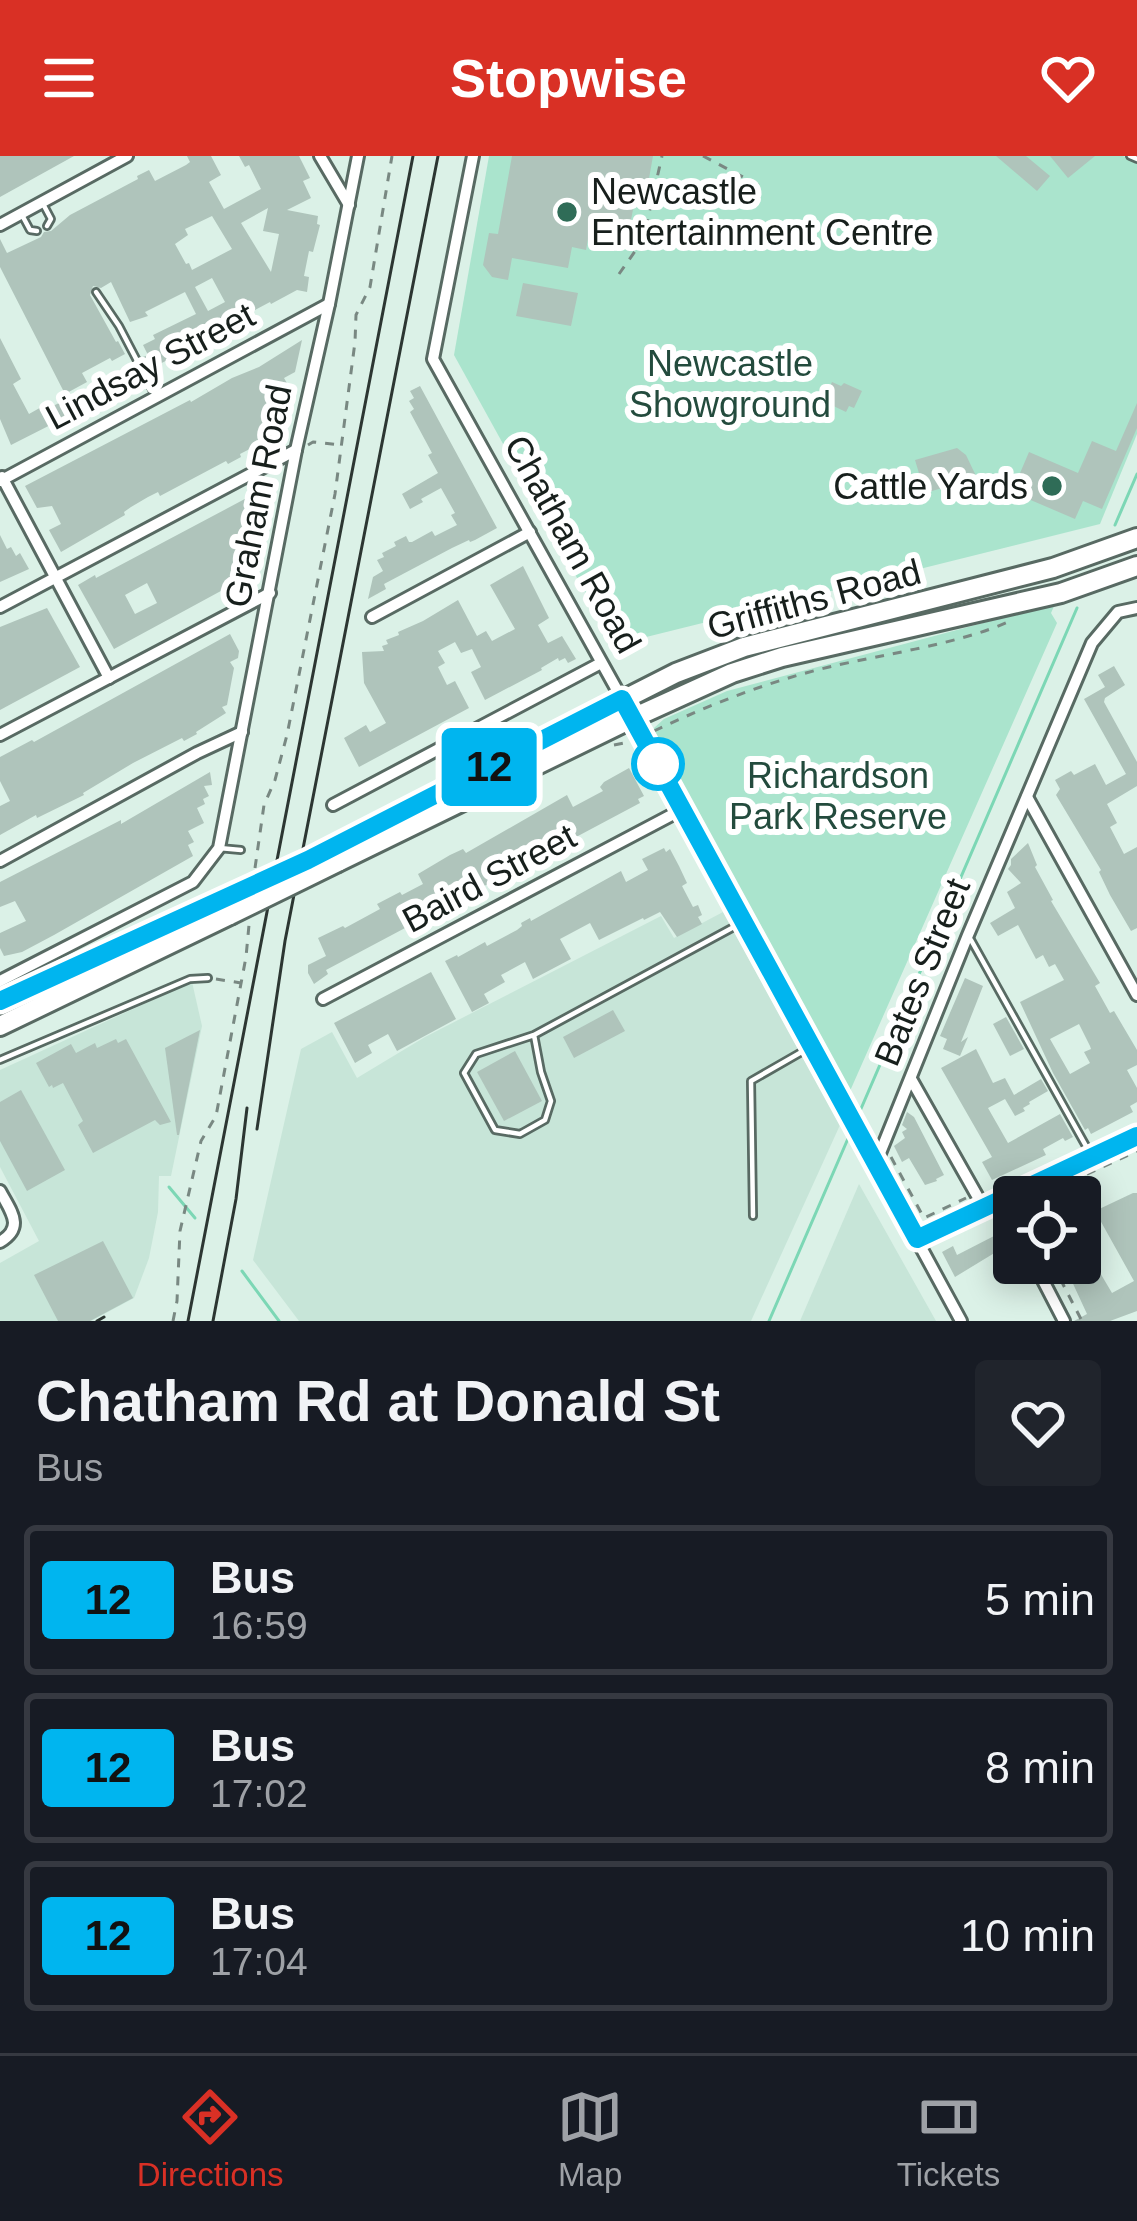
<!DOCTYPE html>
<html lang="en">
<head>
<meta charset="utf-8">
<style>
	:root { --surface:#171b24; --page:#20242c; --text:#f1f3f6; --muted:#9ea1a6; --line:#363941; --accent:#d93025 }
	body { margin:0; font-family:Helvetica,sans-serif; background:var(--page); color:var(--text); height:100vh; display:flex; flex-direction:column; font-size:45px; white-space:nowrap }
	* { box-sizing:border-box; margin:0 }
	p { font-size:39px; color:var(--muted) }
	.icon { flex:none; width:66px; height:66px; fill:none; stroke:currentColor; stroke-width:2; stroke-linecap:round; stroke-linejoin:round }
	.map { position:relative; height:1165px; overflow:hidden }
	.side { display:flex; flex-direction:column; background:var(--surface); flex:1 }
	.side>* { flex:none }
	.badge { padding:0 24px; border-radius:9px; font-size:42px; line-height:78px }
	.buttons { position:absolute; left:993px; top:1020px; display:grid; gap:24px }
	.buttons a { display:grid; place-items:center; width:108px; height:108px; border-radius:12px; background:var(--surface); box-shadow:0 6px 30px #0003; font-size:60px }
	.map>.badge { position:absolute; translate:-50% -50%; box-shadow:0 0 0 6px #fff }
	.round { display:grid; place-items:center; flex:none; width:126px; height:126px; border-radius:12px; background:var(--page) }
	.overview { display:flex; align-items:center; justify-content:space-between; height:204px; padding:0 36px }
	h1 { font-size:57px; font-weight:700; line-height:90px }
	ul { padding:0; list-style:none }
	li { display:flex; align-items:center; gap:36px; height:150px; margin:0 24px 18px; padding:0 12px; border:6px solid var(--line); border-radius:12px }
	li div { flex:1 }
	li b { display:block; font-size:45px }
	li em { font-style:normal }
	li .badge { min-width:132px; font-weight:700; text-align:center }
	header { display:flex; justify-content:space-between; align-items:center; height:156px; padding:0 36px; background:var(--accent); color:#fff; font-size:54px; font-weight:700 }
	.tabs { display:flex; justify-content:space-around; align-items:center; height:168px; border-top:3px solid var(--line); background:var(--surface); font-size:33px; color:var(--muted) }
	.tabs a { display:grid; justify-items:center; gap:6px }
	.tabs .active { color:var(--accent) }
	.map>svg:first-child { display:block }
	.built { fill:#c7e5d8 }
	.green { fill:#aae4cd }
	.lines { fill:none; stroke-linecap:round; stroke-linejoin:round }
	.stream { stroke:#7cd7b5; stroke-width:3 }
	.building { fill:#afc4bb; fill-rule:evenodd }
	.lane-casing { stroke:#586a63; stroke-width:10 }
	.street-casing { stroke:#586a63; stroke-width:16 }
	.highway-casing { stroke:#586a63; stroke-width:24 }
	.path { stroke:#798882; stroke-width:3; stroke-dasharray:9 9; stroke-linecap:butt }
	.lane { stroke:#fff; stroke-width:4.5 }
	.street { stroke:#fff; stroke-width:10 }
	.highway { stroke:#fff; stroke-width:18 }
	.rail { stroke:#2c3632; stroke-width:3 }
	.highway-bridge-casing { stroke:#586a63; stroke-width:24; stroke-linecap:butt }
	.highway-bridge { stroke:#fff; stroke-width:18 }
	.line-casing { stroke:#fff; stroke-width:27 }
	.line { stroke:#00b5ef; stroke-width:18 }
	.poi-dot { fill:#2f6c57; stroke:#fff; stroke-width:4.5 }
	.stop-dot { fill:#fff; stroke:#00b5ef; stroke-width:6 }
	.labels { text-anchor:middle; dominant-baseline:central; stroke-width:12; stroke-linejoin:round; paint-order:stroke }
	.poi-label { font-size:36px; fill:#171f1c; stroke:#fff; text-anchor:start }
	.park-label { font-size:36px; fill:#234b3d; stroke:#fff }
	.street-label { font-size:36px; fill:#171f1c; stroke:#fff }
</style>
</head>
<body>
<header><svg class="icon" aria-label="menu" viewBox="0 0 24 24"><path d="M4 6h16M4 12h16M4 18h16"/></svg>Stopwise<svg class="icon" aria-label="heart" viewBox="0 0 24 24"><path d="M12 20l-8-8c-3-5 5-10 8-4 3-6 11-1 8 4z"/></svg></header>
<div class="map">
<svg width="1137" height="1165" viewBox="0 0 1137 1165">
	<rect width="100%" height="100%" fill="#dbf1e7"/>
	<g class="built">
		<path d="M723,756L840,969L751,1165H299L253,1104L301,893L332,876L357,922L425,881L661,760L674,782Z"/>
		<path d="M192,826L202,870L171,1020H159L158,1056L149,1102L134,1142L91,1165H0V1107L39,1085L0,1011V914Z"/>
		<path d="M859,1028L936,1165H800Z"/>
	</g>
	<g class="green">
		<path d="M489,0H1123L1137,6V278L1100,368L614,489L454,199Z"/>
		<path d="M1055,448L1051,457L1057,467L850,935L654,580V572L664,563L727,535Z"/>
	</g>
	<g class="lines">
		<g class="stream">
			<path d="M1115,369L1137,318"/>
			<path d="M857,962L1077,452"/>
			<path d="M169,1031L195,1062"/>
			<path d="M242,1115L279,1165"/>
			<path d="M769,1165L853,971"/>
		</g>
	</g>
	<g class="building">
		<path d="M0,0H74L0,41Z"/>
		<path d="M187,0H211L221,19L209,26L224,53L261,33L249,9L245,11L239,0H299L310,22L303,25L311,42L287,54L318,60L317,68L320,69L313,96L309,95L304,120L309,121L307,136L297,134L271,148L270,146L227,169L229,172L202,184L198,177L180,187L183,193L179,194L181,197L150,213L143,201L148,199L143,189L155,183L153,179L196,158L185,136L145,156L148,160L130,166L111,126L101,132L93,130L90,139L116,186L118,185L125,198L112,205L110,202L82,217L87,226L65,238L0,111V83L7,97L41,81L44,76L51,75L70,59L138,23L137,20L149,14L155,25L186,9L190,6ZM268,52L263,75L279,78L271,116L241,67ZM212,60L232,93L192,114L189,107L186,108L175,88L188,79L185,73ZM212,122L225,146L208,155L195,131Z"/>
		<path d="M512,0H653L645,45L635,43L626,90L588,83L586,94L572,91L568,112L512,102L508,124L492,121L483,109L489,77L498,78Z"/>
		<path d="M996,0H1026L1050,20L1037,35Z"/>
		<path d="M1050,0H1095L1068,22Z"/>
		<path d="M523,127L578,137L571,170L516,160Z"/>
		<path d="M0,182L21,223L13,228L29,258L45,249L47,253L71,241L78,255L11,289L0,263Z"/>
		<path d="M302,184L295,216L284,222L292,236L290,250L281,254L286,264L283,276L240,298L241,301L228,308L226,305L160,340L158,336L148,341L131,351L124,356L125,359L61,396L49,374L61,368L52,350L37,352L25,330L190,244L191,246L232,222L259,211Z"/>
		<path d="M832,226L841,230L844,227L862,235L854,252L849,250L846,256L823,245Z"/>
		<path d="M420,230L497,372L475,384L470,386L469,384L452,392L384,428L386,433L368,443L373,421L383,415L377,404L384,401L382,397L396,390L394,386L406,380L409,386H412L432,375L435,380L457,369L451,359L455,357L441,332L421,343L423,346L410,353L402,338L438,317L428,299L432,297L410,256L414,253L409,245L414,242L410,235Z"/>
		<path d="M1137,247V272L1102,353L1083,345L1075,363L1012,336L1029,296L1078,317L1092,285L1116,295Z"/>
		<path d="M957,292L966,299L977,322L925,337L915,304Z"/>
		<path d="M260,335L269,351L268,355L260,359L265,368L256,374L261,384L247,392L257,411L252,413L254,417L114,493L78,429L95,419L96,422ZM147,427L157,447L135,458L125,439Z"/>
		<path d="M0,379L7,393L11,391L16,400L20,397L29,413L0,426Z"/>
		<path d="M523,410L549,462L538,469L548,487L562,480L576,503L568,507L565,502L559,505L558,502L541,512L542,514L485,544L471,516L481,511L472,493L461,497L455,486L438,495L445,507L438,511L447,529L455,525L469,552L359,611L344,582L366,569L370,576L386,567L364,527L362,496L384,495L382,490L388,488L386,484L399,479L398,476L423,465L458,444L477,480L486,475L492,485L515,473L490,429Z"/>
		<path d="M47,452L80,511L0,554V471Z"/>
		<path d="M230,478L239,495L238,502L230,506L234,512L227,549L222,551L226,557L196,576L197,578L184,585L182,582L133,607L83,637L84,639L37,662L36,659L0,679V650L10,645L0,625V601L32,584L34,586Z"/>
		<path d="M1114,510L1125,529L1105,542L1104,546L1137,606V630L1107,648L1117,667L1110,671L1124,698L1137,691V772L1131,775L1110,739L1099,716L1101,714L1056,639L1060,633L1055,624L1071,615L1074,619L1095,608L1106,629L1126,618L1084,543L1105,531L1098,519Z"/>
		<path d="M629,612L644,640L638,643L640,647L326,814L328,818L314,828L308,817V809L326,800L318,782L343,770L345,772L380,753L377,748L400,736L402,739L423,728L418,718L450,699L463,693L466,697L567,639L573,651L603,635L600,631L604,626Z"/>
		<path d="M210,616L212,629L204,630L209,640L203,643L205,648L197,652L204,667L188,675L194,686L188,689L193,700L54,779L22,796L4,800L0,792V777L26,765L15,745L0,751V726L121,664V668Z"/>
		<path d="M1028,687L1037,709L1035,711L1053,744L1051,745L1100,827L1095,830L1110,857L1114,855L1137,894V909L1127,914L1137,932V946L1130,950L1133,956L1091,978L1088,972L1085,974L1053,917L1020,846L1064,824L1055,808L1049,811L1043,799L1036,803L1018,769L998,780L990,767L1015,752L1007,736L1021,727L1008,713L1011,709V703ZM1079,868L1090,890L1091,893L1084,896L1090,907L1070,918L1050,883Z"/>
		<path d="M664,692L666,696L670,693L679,710L687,727L682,730L693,751L698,749L702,759L698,761L702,768L677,781L660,756L644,764L643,762L599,784L590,767L560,783L571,803L533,823L525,806L501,819L505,826L484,838L489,847L472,856L445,805L457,799L458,801L485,786L487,790L517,774L522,770L521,767L530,762L531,765L621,715L626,726L648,714L642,703Z"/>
		<path d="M431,816L456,863L397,895L388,878L368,889L372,897L355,907L334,867Z"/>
		<path d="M965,822L983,830L961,886L968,881L960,900L943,893L947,883L940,880Z"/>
		<path d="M613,854L625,875L574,902L563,881Z"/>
		<path d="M1006,861L1024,893L1010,900L993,868Z"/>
		<path d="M200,874L179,979H177L165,892Z"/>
		<path d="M116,883L118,887L126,883L171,966L160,969L155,964L93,997L78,969L83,965L63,927L53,932L52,929L49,931L36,907L71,888L76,897L95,887L97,892Z"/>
		<path d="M976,893L993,927L1005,922L1014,939L1041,923L1048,935L1029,946L1030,948L1023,952L1025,955L1015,960L1005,943L988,952L1008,987L1060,958L1073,981L1065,985L1063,982L1043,993L1046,999L992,1024L982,1006L992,1001L941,912Z"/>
		<path d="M515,895L542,945L504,965L477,916Z"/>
		<path d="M21,934L65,1014L27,1035L0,985V946Z"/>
		<path d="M907,956L914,961L944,1019L936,1023L937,1025L925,1029L909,1002L902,1006L894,990L905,982L902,976L907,973L902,969Z"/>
		<path d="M1133,1037H1137V1155L1110,1165H1074L1087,1158L1069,1119L1067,1120L1060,1107H1080V1066L1092,1089L1086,1093L1112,1137L1134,1125L1095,1055Z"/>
		<path d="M994,1080L1001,1093L955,1121L942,1096L953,1090L957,1099Z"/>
		<path d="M103,1085L133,1142L90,1165H58L34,1119Z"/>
	</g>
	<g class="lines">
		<defs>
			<g id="lane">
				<path d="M1130,0L1137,3"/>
				<path d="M42,46L51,63L47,70"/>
				<path d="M22,59L30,74L37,75"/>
				<path d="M96,136L119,170L156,241"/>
				<path d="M219,692L241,694"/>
				<path d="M971,784L1091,999"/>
				<path d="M534,879L476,898L464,917L495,974L520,978L545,964L551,945L541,916L534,879L743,766"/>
				<path d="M0,904L190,823L208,822"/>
				<path d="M753,1060L751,925L812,890"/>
			</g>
			<g id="street">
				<path d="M320,0L349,49"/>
				<path d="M473,0L433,203L622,543"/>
				<path d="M0,69L127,0"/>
				<path d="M2,321L109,522"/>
				<path d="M0,325L329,148"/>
				<path d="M0,451L296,294"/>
				<path d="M372,461L530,376"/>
				<path d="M633,562L961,1165"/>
				<path d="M0,579L270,437"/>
				<path d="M1027,641L1137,839"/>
				<path d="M333,649L601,507"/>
				<path d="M0,705L197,597L242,576"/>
				<path d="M0,825L193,726L219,692L296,294L329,148L358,0"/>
				<path d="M323,843L683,653"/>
				<path d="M911,923L984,1052"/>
				<path d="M876,1007L968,779L1092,487L1118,456L1137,452"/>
				<path d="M0,1035C11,1056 25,1071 0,1086"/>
				<path d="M1002,1043L1014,1068"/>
				<path d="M917,1083L1137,980"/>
				<path d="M1034,1107L1064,1165"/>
			</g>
			<g id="highway">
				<path d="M345,685L676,517L744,491L1053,412L1137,382"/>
				<path d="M338,706L633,562L732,517L782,501L1061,437L1137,410"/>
				<path d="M0,845L232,740"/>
				<path d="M0,870L230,759"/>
			</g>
		</defs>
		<use href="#lane" class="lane-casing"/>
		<use href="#street" class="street-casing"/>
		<use href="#highway" class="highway-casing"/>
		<g class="path">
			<path d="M703,0L762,31"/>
			<path d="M619,118L643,84L662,0"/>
			<path d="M308,289L313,286L340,289"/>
			<path d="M654,575C711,548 767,526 829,511C884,498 960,488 1010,465"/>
			<path d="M614,589L634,585"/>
			<path d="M255,712L264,649L275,624L287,579L335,338L355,186L356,159L370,131L392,0"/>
			<path d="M216,823L241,827"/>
			<path d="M891,1001L924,1062L966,1042"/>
			<path d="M1038,1041L1137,995"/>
			<path d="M1052,1107L1082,1165"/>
			<path d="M173,1165L177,1145L180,1075L201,985L216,960L246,801L249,769"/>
		</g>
		<use href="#lane" class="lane"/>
		<use href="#street" class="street"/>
		<use href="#highway" class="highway"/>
		<g class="rail">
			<path d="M257,973L285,785L438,0"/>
			<path d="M97,1165L104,1161"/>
			<path d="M188,1165L413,0"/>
			<path d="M213,1165L236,1043L247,952"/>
		</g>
		<defs>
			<g id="highway-bridge">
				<path d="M232,740L345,685"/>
				<path d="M230,759L338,706"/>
			</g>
		</defs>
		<use href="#highway-bridge" class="highway-bridge-casing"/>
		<use href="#highway-bridge" class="highway-bridge"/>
	</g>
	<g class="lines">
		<defs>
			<path id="line" d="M0,845L308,704L622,543L917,1083L1137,980"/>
		</defs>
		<use href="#line" class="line-casing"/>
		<use href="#line" class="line"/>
	</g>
	<g class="poi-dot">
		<circle cx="567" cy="56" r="12"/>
		<circle cx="1052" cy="330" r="12"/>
	</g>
	<circle class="stop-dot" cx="658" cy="608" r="24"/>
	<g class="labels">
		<g class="poi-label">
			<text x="591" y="35">Newcastle<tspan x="591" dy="41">Entertainment Centre</tspan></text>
			<text x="1028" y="330" text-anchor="end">Cattle Yards</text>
		</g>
		<g class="park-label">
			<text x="730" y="207">Newcastle<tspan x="730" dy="41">Showground</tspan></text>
			<text x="838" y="619">Richardson<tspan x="838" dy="41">Park Reserve</tspan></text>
		</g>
		<g class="street-label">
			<text transform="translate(150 210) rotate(-28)">Lindsay Street</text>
			<text transform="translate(258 340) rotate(-79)">Graham Road</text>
			<text transform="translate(573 388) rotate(61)">Chatham Road</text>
			<text transform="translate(814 443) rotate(-15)">Griffiths Road</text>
			<text transform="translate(489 722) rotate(-28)">Baird Street</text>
			<text transform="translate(922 816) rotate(-68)">Bates Street</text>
		</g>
	</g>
</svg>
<div class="buttons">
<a><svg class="icon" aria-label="locate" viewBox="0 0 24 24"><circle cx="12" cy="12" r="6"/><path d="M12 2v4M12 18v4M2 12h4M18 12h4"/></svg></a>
</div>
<b class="badge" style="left:489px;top:611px;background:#00b5ef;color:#111">12</b>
</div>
<section class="side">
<div class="overview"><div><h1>Chatham Rd at Donald St</h1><p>Bus</p></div><a class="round"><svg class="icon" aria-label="heart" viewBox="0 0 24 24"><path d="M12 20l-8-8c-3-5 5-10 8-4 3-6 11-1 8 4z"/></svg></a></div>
<ul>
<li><span class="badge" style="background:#00b5ef;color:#111">12</span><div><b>Bus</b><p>16:59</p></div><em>5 min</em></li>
<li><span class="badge" style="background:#00b5ef;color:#111">12</span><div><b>Bus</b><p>17:02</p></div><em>8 min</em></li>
<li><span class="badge" style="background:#00b5ef;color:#111">12</span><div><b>Bus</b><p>17:04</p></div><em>10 min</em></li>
</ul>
</section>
<nav class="tabs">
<a class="active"><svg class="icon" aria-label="directions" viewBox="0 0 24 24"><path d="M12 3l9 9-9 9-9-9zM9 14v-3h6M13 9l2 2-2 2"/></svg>Directions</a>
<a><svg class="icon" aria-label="map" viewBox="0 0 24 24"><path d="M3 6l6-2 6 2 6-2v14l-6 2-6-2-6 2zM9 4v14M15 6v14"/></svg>Map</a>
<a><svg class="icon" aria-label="tickets" viewBox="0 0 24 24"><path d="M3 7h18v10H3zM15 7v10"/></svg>Tickets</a>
</nav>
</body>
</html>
